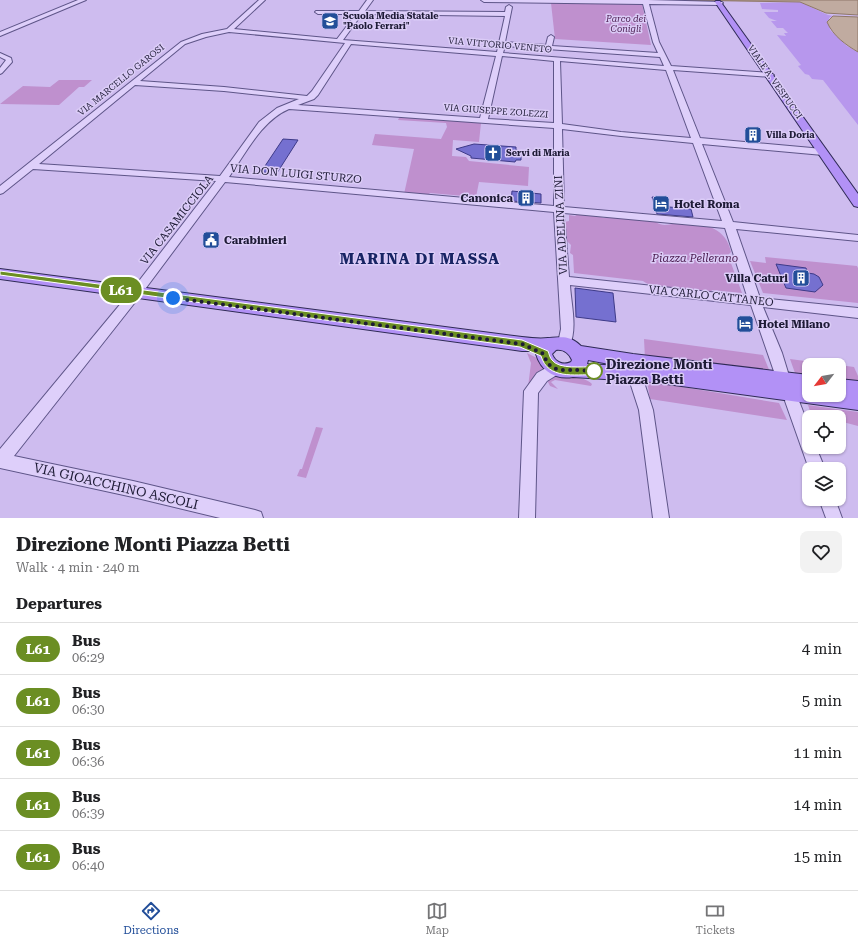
<!DOCTYPE html>
<html lang="en">
<head>
<meta charset="utf-8">
<style>
	:root { --surface:#fff; --page:#f2f2f2; --text:#202124; --muted:#757577; --line:#e0e0e0; --accent:#224e99 }
	body { margin:0; font-family:"Roboto Serif",serif; background:var(--page); color:var(--text); height:100vh; display:flex; flex-direction:column; font-size:15px; white-space:nowrap }
	* { box-sizing:border-box; margin:0 }
	p { font-size:13px; color:var(--muted) }
	.icon { flex:none; width:22px; height:22px; fill:none; stroke:currentColor; stroke-width:2; stroke-linecap:round; stroke-linejoin:round }
	.map { position:relative; height:518px; overflow:hidden }
	.side { display:flex; flex-direction:column; background:var(--surface); flex:1 }
	.side>* { flex:none }
	.badge { padding:0 8px; border-radius:13px; font-size:14px; line-height:26px }
	.needle { width:26px; rotate:239deg }
	.controls { position:absolute; left:802px; top:358px; display:grid; gap:8px }
	.controls a { display:grid; place-items:center; width:44px; height:44px; border-radius:8px; background:var(--surface); box-shadow:0 1px 3px #0004; font-size:20px }
	.you { position:absolute; width:20px; height:20px; margin:-10px; border:3px solid #fff; border-radius:50%; background:#1a73e8; box-shadow:0 0 0 6px #1a73e833 }
	.map>.badge { position:absolute; translate:-50% -50%; box-shadow:0 0 0 2px #fff }
	h2 { padding:0 16px; font-size:15px; line-height:36px }
	.round { display:grid; place-items:center; flex:none; width:42px; height:42px; border-radius:8px; background:var(--page) }
	.headline { display:flex; align-items:center; justify-content:space-between; height:68px; padding:0 16px }
	h1 { font-size:19px; font-weight:700; line-height:30px }
	ul { padding:0; list-style:none }
	li { display:flex; align-items:center; gap:12px; height:52px; padding:0 16px; border-top:1px solid var(--line) }
	li div { flex:1 }
	li b { display:block; font-size:15px }
	li em { font-style:normal }
	li .badge { min-width:44px; font-weight:700; text-align:center }
	.tab-bar { display:flex; justify-content:space-around; align-items:center; height:56px; border-top:1px solid var(--line); background:var(--surface); font-size:11px; color:var(--muted) }
	.tab-bar a { display:grid; justify-items:center; gap:2px }
	.tab-bar .active { color:var(--accent) }
	.map>svg:first-child { display:block }
	.green { fill:#bf90ce }
	.sand { fill:#b797ed }
	.water { fill:#c0aba0; stroke:#8e7768 }
	.building { fill:#7570d0; stroke:#3d3a88 }
	.lines { fill:none; stroke-linecap:round; stroke-linejoin:round }
	.minor-casing { stroke:#5e5588; stroke-width:2 }
	.major-casing { stroke:#2e2a55; stroke-width:2 }
	.minor { fill:#decffa; fill-rule:evenodd }
	.major { fill:#b291f6; fill-rule:evenodd }
	.line { fill:#6b8e23; stroke:#fff }
	.walk { stroke:#1e1b36; stroke-width:4; stroke-dasharray:0 7.2 }
	.stop-dot { fill:#fff; stroke:#6b8e23; stroke-width:2 }
	.labels { text-anchor:middle; dominant-baseline:central; stroke-width:3; stroke-linejoin:round; paint-order:stroke }
	.far-poi-label { font-size:9px; font-weight:bold; fill:#1e1b36; stroke:#dbccf7; text-anchor:start }
	.far-park-label { font-size:9px; font-style:italic; fill:#4e2053; stroke:#dbccf7 }
	.far-street-label { font-size:9px; fill:#1e1b36; stroke:#dbccf7 }
	.street-label { font-size:11px; fill:#1e1b36; stroke:#dbccf7 }
	.poi-label { font-size:11px; font-weight:bold; fill:#1e1b36; stroke:#dbccf7; text-anchor:start }
	.park-label { font-size:11px; font-style:italic; fill:#4e2053; stroke:#dbccf7 }
	.near-stop-label { font-size:13px; font-weight:bold; fill:#1e1b36; stroke:#dbccf7; text-anchor:start }
	.near-street-label { font-size:13px; fill:#1e1b36; stroke:#dbccf7 }
	.district-label { font-size:15px; font-weight:bold; letter-spacing:1px; fill:#182464; stroke:#dbccf7 }
</style>
</head>
<body>
<div class="map">
<svg width="858" height="518" viewBox="0 0 858 518">
	<rect width="100%" height="100%" fill="#cebcef"/>
	<g class="green">
		<path d="M551,3L642,4L651,45L555,39Z"/>
		<path d="M59,80H92L84,87H79L59,105L0,104L23,86L50,87Z"/>
		<path d="M400,116L481,123L479,142L453,140L452,156L466,157L469,161L529,167L528,186L479,182L476,197L430,193L428,195L404,194L414,149L372,145L375,134L441,139L447,127L446,123L398,120Z"/>
		<path d="M578,214L598,216L604,218L609,216L656,222C664,228 671,223 680,223C703,222 726,227 731,252L728,255L742,293L712,290L711,292C696,291 653,290 643,281L574,273L573,255L570,253L571,245L565,239L564,222L569,221V215L575,216Z"/>
		<path d="M765,257L857,266L858,268V303L763,293L750,261L766,263Z"/>
		<path d="M644,339L763,355L770,372L645,359Z"/>
		<path d="M527,353L539,359L546,369L528,387L531,363Z"/>
		<path d="M790,359L835,365H809V375L795,373Z"/>
		<path d="M839,365L854,367L858,376V381L839,379Z"/>
		<path d="M555,375C567,380 582,374 592,384L591,386L555,380L551,382L558,389L550,386L547,380Z"/>
		<path d="M647,381L779,403L787,420L650,399Z"/>
		<path d="M808,405L858,412V426L843,422L839,425V417H812Z"/>
		<path d="M316,427L323,428L306,478L297,476L300,469H302Z"/>
	</g>
	<path class="sand" d="M800,2L828,15L833,16L829,18L830,30L847,46L858,52V125L823,80L812,79L809,75L805,74L798,66L801,65L777,35L786,36L784,33H788L783,28H777L771,21H777L769,18L764,12H778V10L762,9L760,3Z"/>
	<g class="water">
		<path d="M677,0H858V15L826,13L800,2Z"/>
		<path d="M833,16L858,17V52C846,45 833,36 827,22Z"/>
	</g>
	<g class="building">
		<path d="M283,139L298,140L277,173L261,172Z"/>
		<path d="M474,144L516,147V150L521,151V160H516L515,162L471,158V156L456,149Z"/>
		<path d="M512,191L541,194V203L511,201Z"/>
		<path d="M652,197L667,198L669,207L691,209L693,217L657,214Z"/>
		<path d="M776,264L806,268L808,273L814,274L819,277L823,285L815,292L786,288Z"/>
		<path d="M575,288L613,293L616,322L576,317Z"/>
	</g>
	<g class="lines">
		<defs>
			<g id="minor">
				<path d="M78,0H86L0,36V32Z"/>
				<path d="M259,0H265L234,29L337,39L356,14H318L315,12L316,11H359L367,0H373L365,11L505,12L506,7L509,5L512,7L505,42L546,45L548,37L551,35L554,37L552,46L658,53L653,42L643,4L484,2L481,0H648L722,2L723,3L720,5L649,4L659,42L671,66L771,73L774,75L771,77L673,70L700,138L823,149L827,152L823,155L702,144L733,222L858,235V241L736,229L760,298L858,308V318L763,307L782,353L790,379L788,383L783,385L778,383L751,305L570,285C571,304 578,329 569,347L564,348L559,347L558,343L561,329L554,212L225,182L140,296L14,456L133,481L255,510L261,512L263,518H220L133,497L0,468V449L132,290L216,181L33,169L3,193L0,194V186L181,42L202,34L227,29ZM362,14L505,16L497,52L343,40ZM229,32L345,43L312,91L307,96L224,87L140,81L185,44L206,37ZM351,44L496,56L480,118L298,105L314,99L318,95ZM505,46L660,57L664,66L503,53ZM502,56L554,61V123L488,119ZM560,61L666,70L691,138L621,132L562,124ZM135,85L224,91L299,99L277,108L259,122L220,176L39,164ZM289,109L554,128V206L229,177C246,153 261,121 289,109ZM562,129L621,136L693,143L722,221L564,207ZM564,213L725,228L747,296L569,277Z"/>
				<path d="M0,53L11,58L12,62L2,73L0,74V68L6,60L0,57Z"/>
				<path d="M555,363L560,365L562,369L560,373L547,381L538,393L535,518H519L524,391L537,373Z"/>
				<path d="M634,367L639,369L641,373L653,410L669,518H653L639,410L627,373L629,369Z"/>
				<path d="M797,388L802,390L804,394L799,401L809,427V447H816L825,469H809L785,401L788,391Z"/>
				<path d="M819,499H835L842,518H826Z"/>
			</g>
			<g id="major">
				<path d="M716,1H720L858,194V207L854,206L715,2Z"/>
				<path d="M0,269L522,337C530,338 540,339 548,338C562,337 570,335 581,346L633,354L809,375V395H839V379L858,381V410L652,382L573,377C555,380 541,371 536,354L537,351H522L0,279ZM556,350C563,349 569,353 572,360L571,362C563,366 555,362 552,354ZM588,360L620,366L587,364Z"/>
			</g>
		</defs>
		<use href="#minor" class="minor-casing"/>
		<use href="#major" class="major-casing"/>
		<use href="#minor" class="minor"/>
		<use href="#major" class="major"/>
	</g>
	<path class="line" d="M0,271L522,340L548,351C549,354 550,358 552,360C559,370 583,366 594,367L598,368L599,371L598,374L594,375C575,374 548,380 541,356L520,347L0,275Z"/>
	<g class="lines">
		<path class="walk" d="M173,298L522,344L544,354C548,372 562,370 575,370C581,370 590,371 594,371"/>
	</g>
	<defs>
		<symbol id="school-square" viewBox="-11 -11 22 22"><rect x="-9" y="-9" width="18" height="18" rx="4" fill="#224e99" stroke="#dbccf7"/><path d="M0-5L7-2L0 1L-7-2ZM-4 1L0 2.5L4 1V4Q0 6-4 4Z" fill="#fff"/></symbol>
		<symbol id="building-square" viewBox="-11 -11 22 22"><rect x="-9" y="-9" width="18" height="18" rx="4" fill="#224e99" stroke="#dbccf7"/><path d="M-4-6H4V6H1V3H-1V6H-4ZM-2.5-4.3h1.7v1.8h-1.7ZM.8-4.3h1.7v1.8H.8ZM-2.5-1h1.7V.8h-1.7ZM.8-1h1.7V.8H.8Z" fill="#fff"/></symbol>
		<symbol id="church-square" viewBox="-11 -11 22 22"><rect x="-9" y="-9" width="18" height="18" rx="4" fill="#224e99" stroke="#dbccf7"/><path d="M-1.2-6h2.4v3.5h3.3v2.4h-3.3V6h-2.4V-.1h-3.3v-2.4h3.3Z" fill="#fff"/></symbol>
		<symbol id="hotel-square" viewBox="-11 -11 22 22"><rect x="-9" y="-9" width="18" height="18" rx="4" fill="#224e99" stroke="#dbccf7"/><path d="M-6-4.5h1.5V1H6V5H4.5V3h-9V5H-6ZM-4 0a1.8 1.8 0 1 1 3.6 0ZM.5 0V-2.5h3Q6-2.5 6 0Z" fill="#fff"/></symbol>
		<symbol id="civic-square" viewBox="-11 -11 22 22"><rect x="-9" y="-9" width="18" height="18" rx="4" fill="#224e99" stroke="#dbccf7"/><path d="M-.6-6.5H3V-4.5H.6V-3L4-1V1h2V6H-6V1h2V-1L-.6-3ZM-1.2 2.5V6h2.4V2.5Z" fill="#fff"/></symbol>
	</defs>
	<g fill-rule="evenodd">
		<use href="#school-square" x="320" y="11" width="20" height="20"/>
		<use href="#building-square" x="743" y="125" width="20" height="20"/>
		<use href="#church-square" x="483" y="143" width="20" height="20"/>
		<use href="#building-square" x="516" y="188" width="20" height="20"/>
		<use href="#hotel-square" x="651" y="194" width="20" height="20"/>
		<use href="#civic-square" x="201" y="230" width="20" height="20"/>
		<use href="#building-square" x="791" y="268" width="20" height="20"/>
		<use href="#hotel-square" x="735" y="314" width="20" height="20"/>
	</g>
	<circle class="stop-dot" cx="594" cy="371" r="8"/>
	<g class="labels">
		<g class="far-poi-label">
			<text x="343" y="16">Scuola Media Statale<tspan x="343" dy="10">"Paolo Ferrari"</tspan></text>
			<text x="766" y="135">Villa Doria</text>
			<text x="506" y="153">Servi di Maria</text>
		</g>
		<g class="far-park-label">
			<text x="626" y="19">Parco dei<tspan x="626" dy="10">Conigli</tspan></text>
		</g>
		<g class="far-street-label">
			<text transform="translate(500 45) rotate(5)">VIA VITTORIO VENETO</text>
			<text transform="translate(121 80) rotate(-39)">VIA MARCELLO GAROSI</text>
			<text transform="translate(775 82) rotate(55)">VIALE A. VESPUCCI</text>
			<text transform="translate(496 111) rotate(4)">VIA GIUSEPPE ZOLEZZI</text>
		</g>
		<g class="street-label">
			<text transform="translate(296 174) rotate(5)">VIA DON LUIGI STURZO</text>
			<text transform="translate(177 220) rotate(-52)">VIA CASAMICCIOLA</text>
			<text transform="translate(561 225) rotate(-93)">VIA ADELINA ZINI</text>
			<text transform="translate(711 296) rotate(6)">VIA CARLO CATTANEO</text>
		</g>
		<g class="poi-label">
			<text x="513" y="198" text-anchor="end">Canonica</text>
			<text x="674" y="204">Hotel Roma</text>
			<text x="224" y="240">Carabinieri</text>
			<text x="788" y="278" text-anchor="end">Villa Caturi</text>
			<text x="758" y="324">Hotel Milano</text>
		</g>
		<g class="park-label">
			<text x="695" y="258">Piazza Pellerano</text>
		</g>
		<g class="near-stop-label">
			<text x="606" y="364">Direzione Monti<tspan x="606" dy="15">Piazza Betti</tspan></text>
		</g>
		<g class="near-street-label">
			<text transform="translate(116 486) rotate(13)">VIA GIOACCHINO ASCOLI</text>
		</g>
		<g class="district-label">
			<text x="420" y="259">MARINA DI MASSA</text>
		</g>
	</g>
</svg>
<div class="controls">
<a><svg class="needle" viewBox="-14 -14 28 28"><path d="M0-13l5 13h-10z" fill="#e53935"/><path d="M0 13l5-13h-10z" fill="#757577"/></svg></a>
<a><svg class="icon" aria-label="locate" viewBox="0 0 24 24"><circle cx="12" cy="12" r="6"/><path d="M12 2v4M12 18v4M2 12h4M18 12h4"/></svg></a>
<a><svg class="icon" aria-label="layers" viewBox="0 0 24 24"><path d="M12 4l9 5-9 5-9-5zM3 14l9 5 9-5"/></svg></a>
</div>
<div class="you" style="left:173px;top:298px"></div>
<b class="badge" style="left:121px;top:290px;background:#6b8e23;color:#fff">L61</b>
</div>
<section class="side">
<div class="headline"><div><h1>Direzione Monti Piazza Betti</h1><p>Walk · 4 min · 240 m</p></div><a class="round"><svg class="icon" aria-label="heart" viewBox="0 0 24 24"><path d="M12 20l-8-8c-3-5 5-10 8-4 3-6 11-1 8 4z"/></svg></a></div>
<h2>Departures</h2>
<ul>
<li><span class="badge" style="background:#6b8e23;color:#fff">L61</span><div><b>Bus</b><p>06:29</p></div><em>4 min</em></li>
<li><span class="badge" style="background:#6b8e23;color:#fff">L61</span><div><b>Bus</b><p>06:30</p></div><em>5 min</em></li>
<li><span class="badge" style="background:#6b8e23;color:#fff">L61</span><div><b>Bus</b><p>06:36</p></div><em>11 min</em></li>
<li><span class="badge" style="background:#6b8e23;color:#fff">L61</span><div><b>Bus</b><p>06:39</p></div><em>14 min</em></li>
<li><span class="badge" style="background:#6b8e23;color:#fff">L61</span><div><b>Bus</b><p>06:40</p></div><em>15 min</em></li>
</ul>
</section>
<nav class="tab-bar">
<a class="active"><svg class="icon" aria-label="directions" viewBox="0 0 24 24"><path d="M12 3l9 9-9 9-9-9zM9 14v-3h6M13 9l2 2-2 2"/></svg>Directions</a>
<a><svg class="icon" aria-label="map" viewBox="0 0 24 24"><path d="M3 6l6-2 6 2 6-2v14l-6 2-6-2-6 2zM9 4v14M15 6v14"/></svg>Map</a>
<a><svg class="icon" aria-label="tickets" viewBox="0 0 24 24"><path d="M3 7h18v10H3zM15 7v10"/></svg>Tickets</a>
</nav>
</body>
</html>
